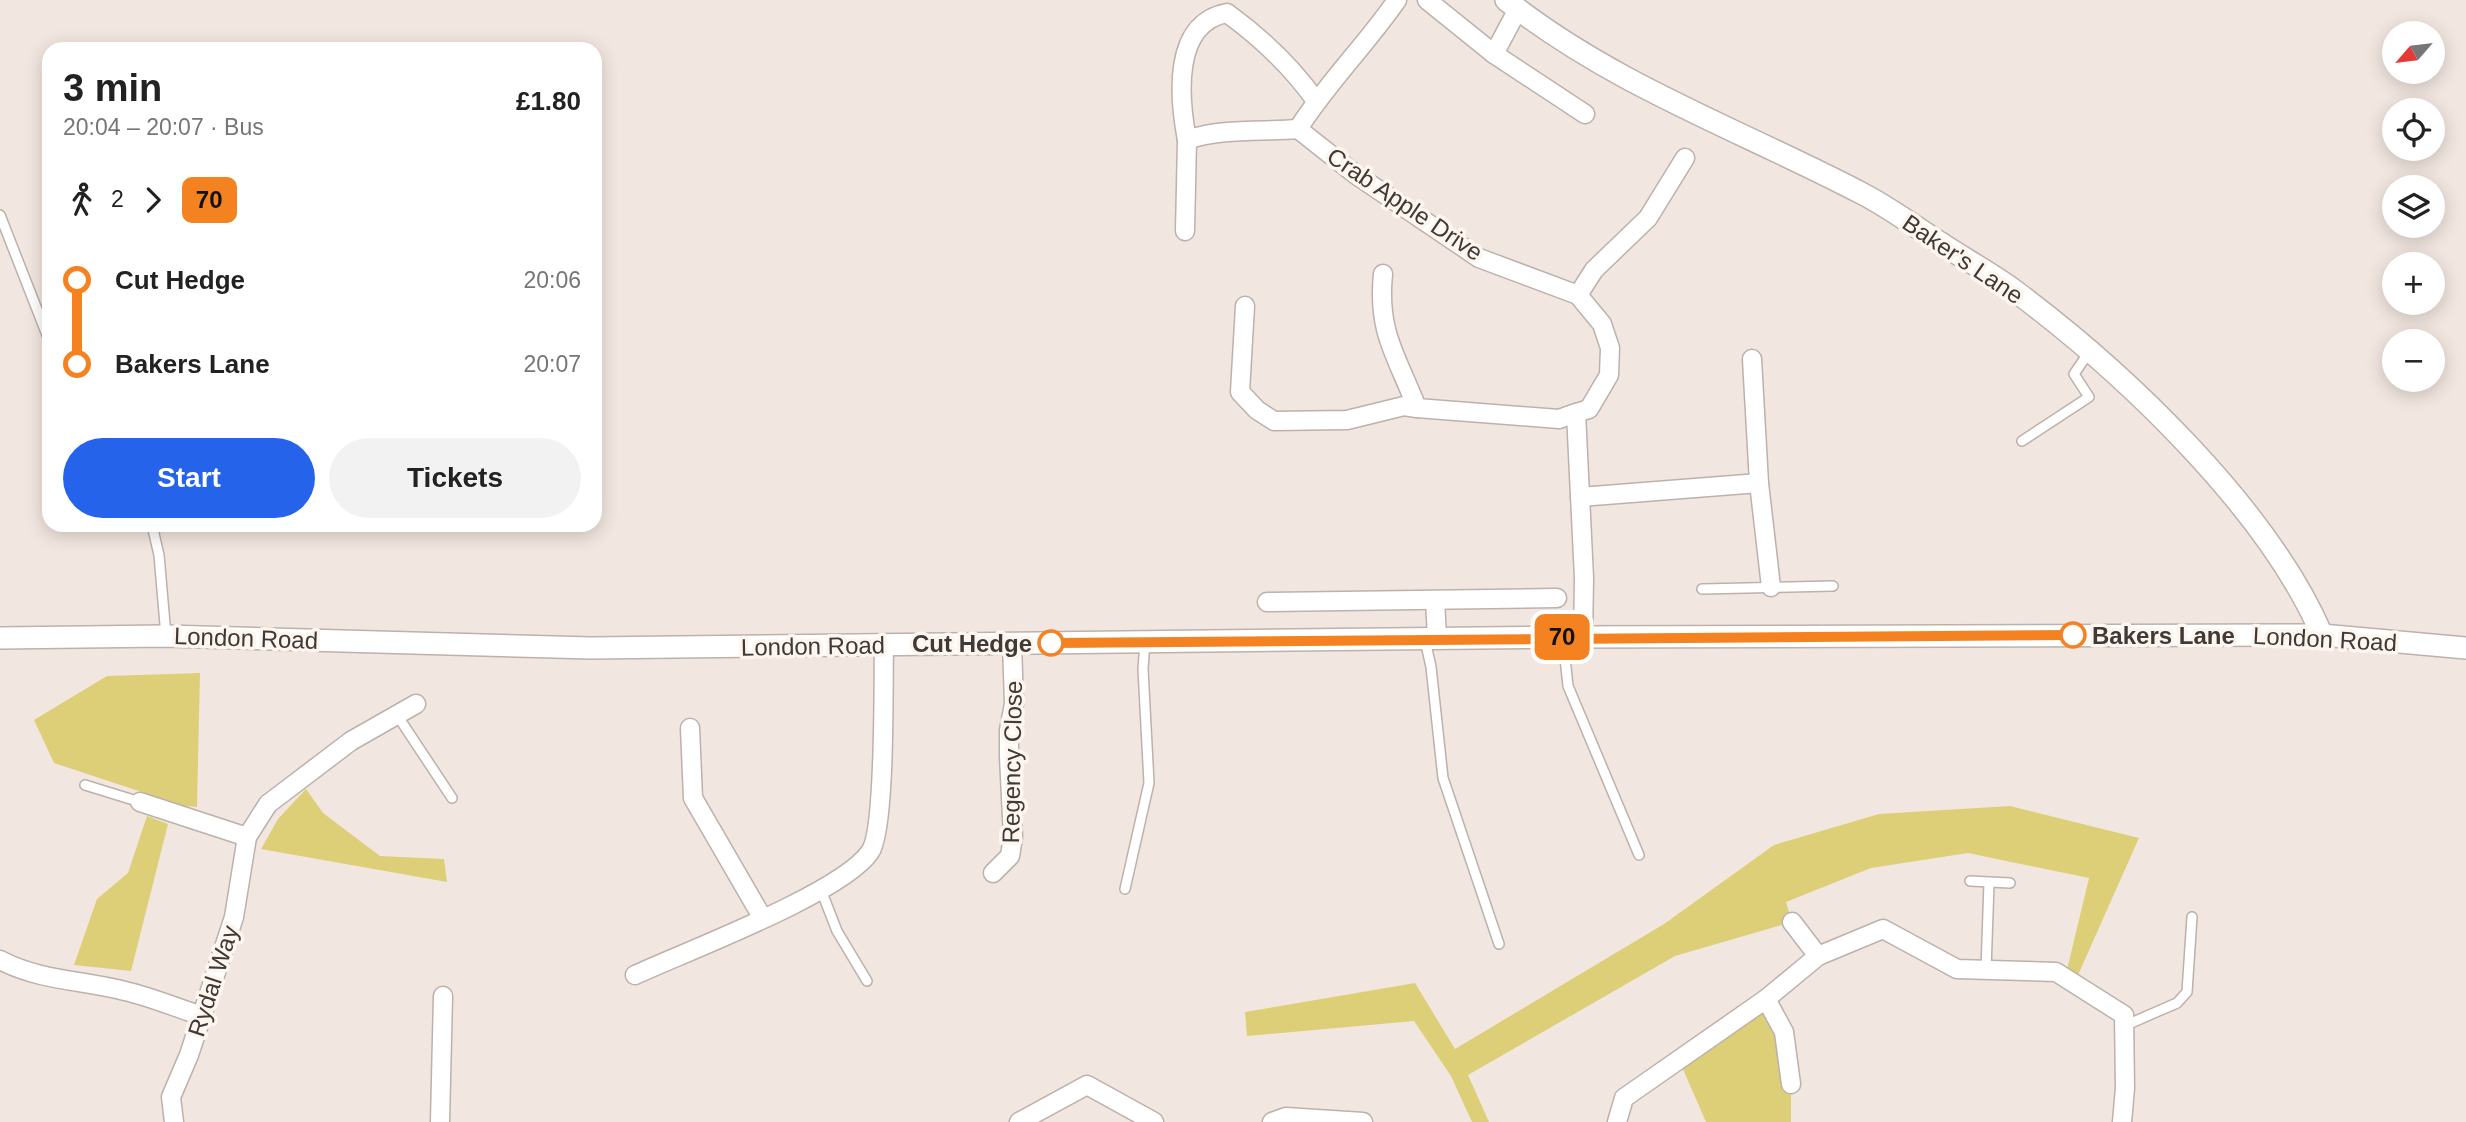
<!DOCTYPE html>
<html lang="en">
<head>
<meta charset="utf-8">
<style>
	:root { --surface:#fff; --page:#f2f2f2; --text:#222; --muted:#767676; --accent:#2563eb }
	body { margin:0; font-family:Helvetica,sans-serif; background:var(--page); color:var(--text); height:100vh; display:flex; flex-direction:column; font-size:26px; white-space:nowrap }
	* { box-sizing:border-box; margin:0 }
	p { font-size:23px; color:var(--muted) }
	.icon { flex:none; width:38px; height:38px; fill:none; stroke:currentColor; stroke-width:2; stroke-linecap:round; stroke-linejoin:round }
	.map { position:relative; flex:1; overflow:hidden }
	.panel { position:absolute; left:42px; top:42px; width:560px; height:490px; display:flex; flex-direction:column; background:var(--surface); border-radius:21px; box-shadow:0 4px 18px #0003 }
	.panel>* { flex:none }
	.badge { padding:0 14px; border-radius:10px; font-size:24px; line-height:46px }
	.needle { width:46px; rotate:242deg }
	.fabs { position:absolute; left:2382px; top:21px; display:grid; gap:14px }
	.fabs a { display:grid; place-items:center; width:63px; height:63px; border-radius:50%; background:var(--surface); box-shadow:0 4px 18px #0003; font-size:35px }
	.map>.badge { position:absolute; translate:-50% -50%; box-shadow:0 0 0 4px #fff }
	.legs { display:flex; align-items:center; gap:10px; height:77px; padding:0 21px; font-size:23px }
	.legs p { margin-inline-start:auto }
	.summary { display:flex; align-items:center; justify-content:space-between; height:119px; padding:0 21px }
	h1 { font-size:38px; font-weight:800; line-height:52px }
	.primary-button { display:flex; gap:14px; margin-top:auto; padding:14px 21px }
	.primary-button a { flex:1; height:80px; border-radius:42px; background:var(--accent); color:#fff; font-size:28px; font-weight:800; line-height:80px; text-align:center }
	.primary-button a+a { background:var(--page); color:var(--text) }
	ul { padding:0 21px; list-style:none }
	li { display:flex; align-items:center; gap:24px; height:84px; font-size:26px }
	li i { display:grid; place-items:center; width:10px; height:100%; margin:0 9px; background:currentColor }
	li i::after { content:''; width:18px; height:18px; margin:-9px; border:5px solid; border-radius:50%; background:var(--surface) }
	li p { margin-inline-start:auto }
	li:first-child i { background:linear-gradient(#0000 50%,currentColor 0) }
	li:last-child i { background:linear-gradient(currentColor 50%,#0000 0) }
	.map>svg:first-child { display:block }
	.green { fill:#ddcf77 }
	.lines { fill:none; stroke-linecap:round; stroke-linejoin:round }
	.service-casing { stroke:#bcb1ab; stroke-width:12 }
	.minor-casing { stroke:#bcb1ab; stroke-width:21 }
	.tertiary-casing { stroke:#bcb1ab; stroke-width:24 }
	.service { stroke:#fff; stroke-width:9 }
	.minor { stroke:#fff; stroke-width:18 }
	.tertiary { stroke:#fff; stroke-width:21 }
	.line-1-casing { stroke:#fff; stroke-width:16 }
	.line-1 { stroke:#f58220; stroke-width:10 }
	.stop-1-dot { fill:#fff; stroke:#f58220; stroke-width:3.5 }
	.labels { text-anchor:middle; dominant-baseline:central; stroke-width:7; stroke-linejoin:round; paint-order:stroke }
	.street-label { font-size:24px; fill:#3e3a37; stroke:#fef5ef }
	.stop-label { font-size:24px; font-weight:bold; fill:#3e3a37; stroke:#fef5ef; text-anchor:start }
</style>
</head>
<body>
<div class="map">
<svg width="2466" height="1122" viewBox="0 0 2466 1122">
	<rect width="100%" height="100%" fill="#f2e7e0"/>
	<g class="green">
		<path d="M200,673L197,807L184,806L54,763L34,720L107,676Z"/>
		<path d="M306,789L323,813L380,856L444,859L447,882L261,849L278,819Z"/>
		<path d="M2010,806L2139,838L2074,984L2065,978L2089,878L1968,853L1871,868L1786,902L1792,922L1675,956L1468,1075L1489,1122H1472L1451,1076L1414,1021L1247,1036L1245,1012L1415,983L1455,1049L1664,924L1774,845L1879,814Z"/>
		<path d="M147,816L168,824L131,971L74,965L97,899L128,873Z"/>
		<path d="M1766,999L1791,1084V1122H1706L1679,1060Z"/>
	</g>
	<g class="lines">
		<defs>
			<g id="service">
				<path d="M0,215L49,340"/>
				<path d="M2022,441L2089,397L2074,374L2089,352"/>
				<path d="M152,525L159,555L166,636"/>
				<path d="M1702,589L1833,586"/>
				<path d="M1563,639L1568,686L1639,855"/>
				<path d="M1425,640L1431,667L1443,778L1499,944"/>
				<path d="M397,715L452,798"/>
				<path d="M85,785L140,802"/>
				<path d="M1970,881L2010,883"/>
				<path d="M1125,889L1149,783L1143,669L1145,642"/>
				<path d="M821,890L837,931L867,981"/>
				<path d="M1986,970L1989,883"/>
				<path d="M2124,1026L2177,1003L2187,992L2192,917"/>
			</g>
			<g id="minor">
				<path d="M1397,0C1366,45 1327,83 1298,129L1355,174L1479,258L1578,295L1602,324L1610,348L1609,375L1589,409L1576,413L1584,578L1583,638"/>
				<path d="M1427,0L1494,54L1585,114"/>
				<path d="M1494,54L1518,9"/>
				<path d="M1187,140C1179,98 1172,23 1227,13C1260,37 1292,67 1316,101"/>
				<path d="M1185,231L1187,140C1221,128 1262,132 1298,129"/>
				<path d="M1383,274C1377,333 1397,356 1417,408L1559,419L1576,413"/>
				<path d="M1578,295L1594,270L1648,218L1685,158"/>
				<path d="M1245,306L1240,392L1257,410L1274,421L1347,420L1404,406L1417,408"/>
				<path d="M1752,359L1759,483L1771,587"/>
				<path d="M1580,497L1759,483"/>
				<path d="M1435,600L1437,638"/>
				<path d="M1267,602L1557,598"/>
				<path d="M690,728L693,798L762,917"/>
				<path d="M140,802L247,837"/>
				<path d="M993,873L1010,856L1013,837L1009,757V730L1014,704L1012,643"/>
				<path d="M1792,922L1818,956L1883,929L1957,969L2056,972L2124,1015L2125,1088L2122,1122"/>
				<path d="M0,960C40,981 83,980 125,991C151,997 177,1008 202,1016"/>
				<path d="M635,975C687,951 842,893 870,852C886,830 883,680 884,645"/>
				<path d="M1766,999L1784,1032L1791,1084"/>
				<path d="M174,1122L171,1097L189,1055L234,917L247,837L268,804L351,741L416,704"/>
				<path d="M440,1122L443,996"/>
				<path d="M1019,1122L1087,1085L1154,1122"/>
				<path d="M1272,1122L1286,1117L1363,1122"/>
				<path d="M1617,1122L1624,1098L1766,999L1818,956"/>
			</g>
			<g id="tertiary">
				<path d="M1506,0C1613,85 1743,131 1863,194C1890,208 1914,226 1939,242C1964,259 1991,273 2015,291C2125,373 2268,509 2322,635"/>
				<path d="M0,638L166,636L591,648L1563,637L2322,635L2466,648"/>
			</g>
		</defs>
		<use href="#service" class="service-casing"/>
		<use href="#minor" class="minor-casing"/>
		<use href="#tertiary" class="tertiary-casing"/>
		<use href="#service" class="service"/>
		<use href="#minor" class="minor"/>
		<use href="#tertiary" class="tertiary"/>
	</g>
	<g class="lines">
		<defs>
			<path id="line-1" d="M1051,643L2073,635"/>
		</defs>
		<use href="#line-1" class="line-1-casing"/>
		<use href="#line-1" class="line-1"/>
	</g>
	<g class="stop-1-dot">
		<circle cx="2073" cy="635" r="12"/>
		<circle cx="1051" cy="643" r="12"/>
	</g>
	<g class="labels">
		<g class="street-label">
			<text transform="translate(1405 204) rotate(34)">Crab Apple Drive</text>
			<text transform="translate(1963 259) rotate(34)">Baker's Lane</text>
			<text transform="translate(246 638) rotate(2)">London Road</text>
			<text transform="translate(2325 639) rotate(3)">London Road</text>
			<text transform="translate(813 646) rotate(-1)">London Road</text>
			<text transform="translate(1012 762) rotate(-89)">Regency Close</text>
			<text transform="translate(213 981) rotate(-72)">Rydal Way</text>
		</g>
		<g class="stop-label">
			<text x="2092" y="635">Bakers Lane</text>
			<text x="1032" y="643" text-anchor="end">Cut Hedge</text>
		</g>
	</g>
</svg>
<div class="fabs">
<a><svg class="needle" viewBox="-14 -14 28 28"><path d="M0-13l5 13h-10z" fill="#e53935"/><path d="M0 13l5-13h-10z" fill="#767676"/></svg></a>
<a><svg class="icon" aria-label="locate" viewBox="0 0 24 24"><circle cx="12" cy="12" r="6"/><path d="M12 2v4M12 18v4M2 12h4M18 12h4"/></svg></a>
<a><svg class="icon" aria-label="layers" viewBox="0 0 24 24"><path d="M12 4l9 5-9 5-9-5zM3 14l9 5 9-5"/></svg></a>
<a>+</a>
<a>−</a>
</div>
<b class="badge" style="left:1562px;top:637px;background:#f58220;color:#111">70</b>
<section class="panel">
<div class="summary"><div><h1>3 min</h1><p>20:04 – 20:07 · Bus</p></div><b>£1.80</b></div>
<div class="legs"><svg class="icon" aria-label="walk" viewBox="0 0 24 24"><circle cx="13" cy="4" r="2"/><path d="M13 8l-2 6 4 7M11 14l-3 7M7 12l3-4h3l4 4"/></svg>2<svg class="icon" aria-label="forward" viewBox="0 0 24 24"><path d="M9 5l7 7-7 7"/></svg><b class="badge" style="background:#f58220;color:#111">70</b></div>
<ul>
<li><i style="color:#f58220"></i><b>Cut Hedge</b><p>20:06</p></li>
<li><i style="color:#f58220"></i><b>Bakers Lane</b><p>20:07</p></li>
</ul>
<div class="primary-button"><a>Start</a><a>Tickets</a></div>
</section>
</div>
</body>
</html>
